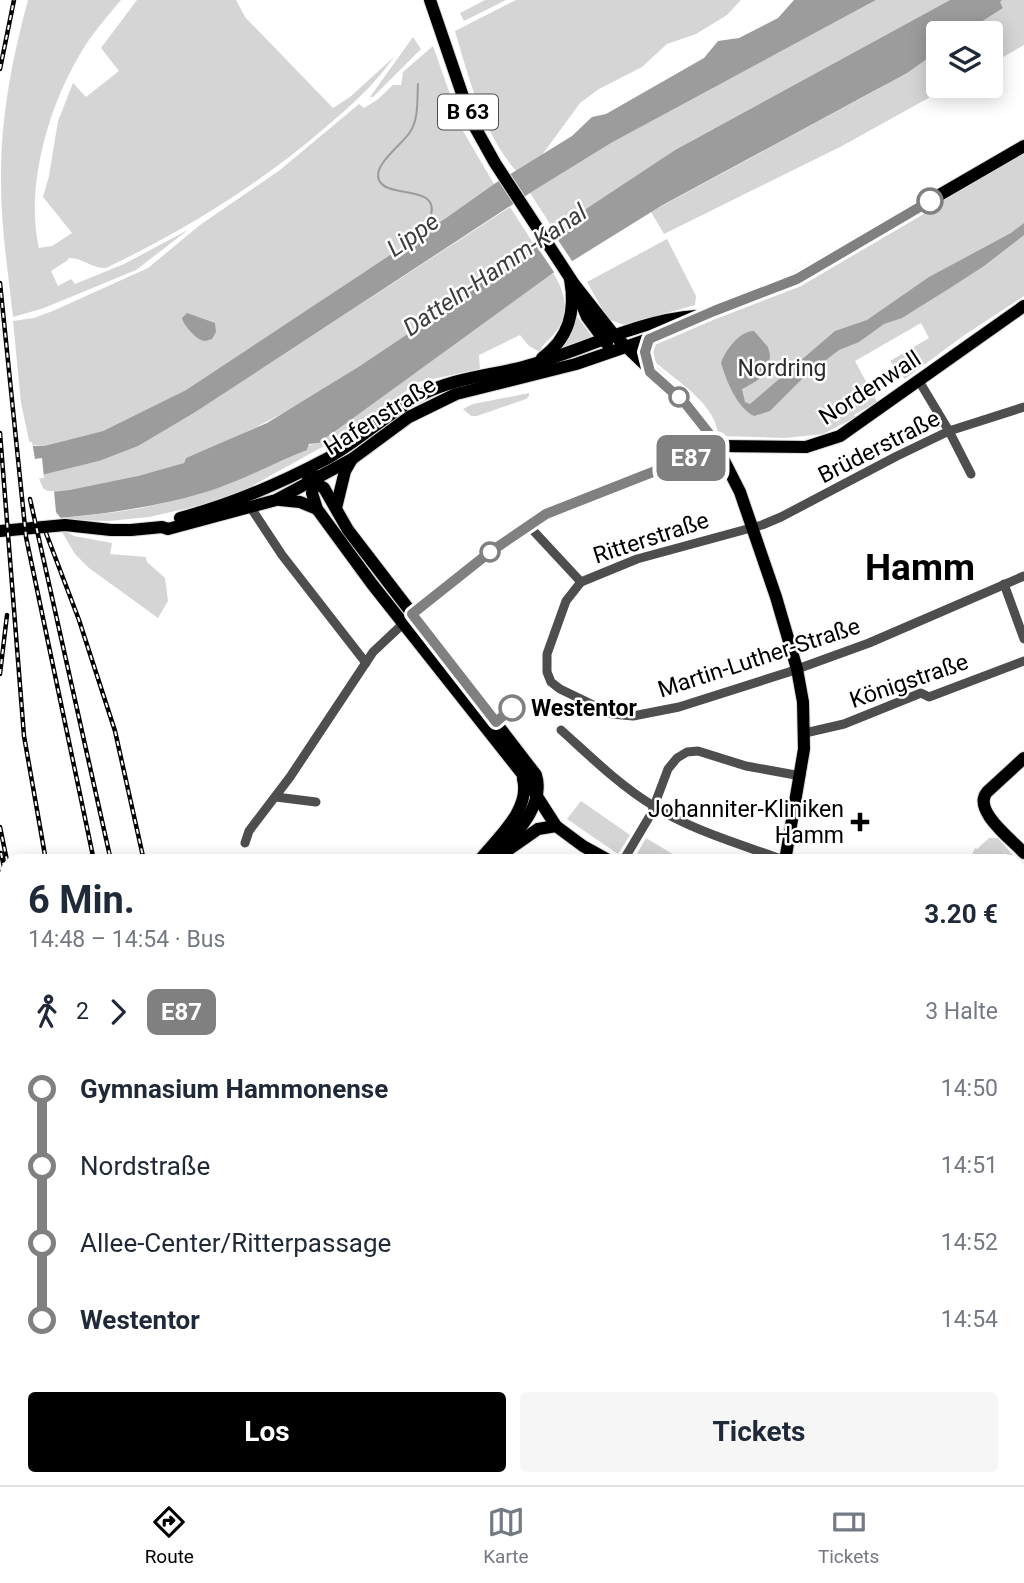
<!DOCTYPE html>
<html lang="de">
<head>
<meta charset="utf-8">
<style>
	:root { --surface:#fff; --page:#f6f6f7; --text:#1f2937; --muted:#747a83; --line:#e0e1e3; --accent:#000 }
	body { margin:0; font-family:Roboto,sans-serif; background:var(--page); color:var(--text); height:100vh; display:flex; flex-direction:column; font-size:26px; white-space:nowrap }
	* { box-sizing:border-box; margin:0 }
	p { font-size:23px; color:var(--muted) }
	.icon { flex:none; width:38px; height:38px; fill:none; stroke:currentColor; stroke-width:2; stroke-linecap:round; stroke-linejoin:round }
	.map { position:relative; flex:1; overflow:hidden }
	.details { position:absolute; left:0px; top:854px; width:1026px; height:632px; display:flex; flex-direction:column; background:var(--surface); border-radius:21px 21px 0 0; box-shadow:0 4px 18px #0003 }
	.details>* { flex:none }
	.badge { padding:0 14px; border-radius:10px; font-size:24px; line-height:46px }
	.controls { position:absolute; left:926px; top:21px; display:grid; gap:14px }
	.controls a { display:grid; place-items:center; width:77px; height:77px; border-radius:7px; background:var(--surface); box-shadow:0 4px 18px #0003; font-size:35px }
	.map>.badge { position:absolute; translate:-50% -50%; box-shadow:0 0 0 4px #fff }
	.legs { display:flex; align-items:center; gap:10px; height:77px; padding:0 28px; font-size:23px }
	.legs p { margin-inline-start:auto }
	.headline { display:flex; align-items:center; justify-content:space-between; height:119px; padding:0 28px }
	h1 { font-size:38px; font-weight:700; line-height:52px }
	.button { display:flex; gap:14px; margin-top:auto; padding:14px 28px }
	.button a { flex:1; height:80px; border-radius:7px; background:var(--accent); color:#fff; font-size:28px; font-weight:700; line-height:80px; text-align:center }
	.button a+a { background:var(--page); color:var(--text) }
	ul { padding:0 28px; list-style:none }
	li { display:flex; align-items:center; gap:24px; height:77px; font-size:26px }
	li i { display:grid; place-items:center; width:10px; height:100%; margin:0 9px; background:currentColor }
	li i::after { content:''; width:18px; height:18px; margin:-9px; border:5px solid; border-radius:50%; background:var(--surface) }
	li p { margin-inline-start:auto }
	li:first-child i { background:linear-gradient(#0000 50%,currentColor 0) }
	li:last-child i { background:linear-gradient(currentColor 50%,#0000 0) }
	.dock { display:flex; justify-content:space-around; align-items:center; height:98px; border-top:2px solid var(--line); background:var(--surface); font-size:19px; color:var(--muted) }
	.dock a { display:grid; justify-items:center; gap:4px }
	.dock .selected { color:var(--accent) }
	.map>svg:first-child { display:block }
	.green { fill:#d5d5d5 }
	.water { fill:#9c9c9c }
	.pier { fill:#fff }
	.lines { fill:none; stroke-linecap:round; stroke-linejoin:round }
	.stream { stroke:#9c9c9c; stroke-width:2 }
	.major-casing { stroke:#dbdbdb; stroke-width:14 }
	.minor { stroke:#4e4e4e; stroke-width:9 }
	.major { stroke:#000; stroke-width:12 }
	.rail-casing { stroke:#000; stroke-width:4.5 }
	.rail { stroke:#fff; stroke-width:2; stroke-dasharray:5; stroke-linecap:butt }
	.line-1-casing { stroke:#fff; stroke-width:16 }
	.line-1 { stroke:#808080; stroke-width:10 }
	.stop-1-dot { fill:#fff; stroke:#808080; stroke-width:3.5 }
	.poi-dot { fill:#000; stroke:#fff; stroke-width:2.5 }
	.labels { text-anchor:middle; dominant-baseline:central; stroke-width:5; stroke-linejoin:round; paint-order:stroke }
	.shield { fill:#fff; stroke:#4c4c4c; stroke-width:2 }
	.shield-label { font-size:21px; font-weight:bold; fill:#000 }
	.park-label { font-size:23px; fill:#2c2c2c; stroke:#fff }
	.street-label { font-size:23px; fill:#000; stroke:#fff }
	.stop-label { font-size:23px; font-weight:bold; fill:#000; stroke:#fff; text-anchor:start }
	.poi-label { font-size:23px; fill:#000; stroke:#fff; text-anchor:end }
	.water-label { font-size:24px; font-style:italic; fill:#3d3d3d; stroke:#fff }
	.town-label { font-size:37px; font-weight:bold; fill:#000; stroke:#fff }
</style>
</head>
<body>
<div class="map">
<svg width="1024" height="1485" viewBox="0 0 1024 1485">
	<rect width="100%" height="100%" fill="#fff"/>
	<g class="green">
		<path d="M28,0H121C106,18 90,36 79,56C48,108 25,189 39,248L52,246L72,233L43,197L49,176L58,121L73,83L86,97L119,71L101,48L137,0H236L245,17L333,108L350,97L394,57C375,84 352,105 327,126C260,184 186,230 106,268C90,268 82,257 68,258V260L51,271L58,286L71,279L75,284L124,264L188,230L136,270L44,308L13,317C8,272 1,227 1,182C0,120 12,59 28,0Z"/>
		<path d="M485,0H506L464,21L460,13Z"/>
		<path d="M516,0H741L727,15L696,34L667,44L642,67L599,89L580,103L542,155L516,171C482,130 470,82 455,31Z"/>
		<path d="M876,0H950L675,150L554,230L530,193L611,143Z"/>
		<path d="M1002,0H1024V45L991,64L990,33H964L1003,8L999,1Z"/>
		<path d="M413,37L421,49L373,97H370Z"/>
		<path d="M433,46L463,131L494,184L446,218L186,390L103,431L44,446L30,445L21,403L13,321L34,318L55,310L148,268L200,225L280,170L359,104L364,108L377,100L393,85H401L403,72Z"/>
		<path d="M938,51V86H950L842,146L664,234L651,212L878,89Z"/>
		<path d="M1024,153V296L963,336L905,379L890,361L929,338L921,323L855,361L877,402L854,415L856,417L823,434L785,438L721,436L718,433C713,401 676,381 654,361L652,355L655,342L749,306L820,273Z"/>
		<path d="M510,207L533,243C425,324 313,410 186,458L184,463C139,476 92,490 45,493L38,476L99,461L197,411Z"/>
		<path d="M667,239L696,296L695,305L624,325L608,319L587,282Z"/>
		<path d="M553,273C566,293 571,315 553,335C548,341 542,344 540,352L529,346L520,335L479,355L480,369L419,382L344,435L241,492L202,505L149,517L109,521L62,520L61,518L70,517C98,514 127,512 155,505C208,493 257,471 307,450L309,445L319,443Z"/>
		<path d="M576,315L591,335L590,339L555,353L571,331Z"/>
		<path d="M529,393V396L526,399L477,416H471L463,409L473,404Z"/>
		<path d="M59,527L74,536L112,543L110,554L146,557L147,562L165,578L168,601L158,618L89,568L75,554Z"/>
		<path d="M581,801L630,835L618,854L567,819Z"/>
		<path d="M646,838L681,859L686,861H633Z"/>
		<path d="M989,838H998L1018,861H964L971,857L975,848L977,849Z"/>
		<path d="M0,971L7,1003V1151C0,1124 5,1112 0,1086L6,1084L0,1060V1018L4,1016L0,1001Z"/>
	</g>
	<g class="water">
		<path d="M794,0H876L611,143L530,193L197,411L138,446L99,461L38,476L0,446H44L103,431L186,390L446,218L494,184L572,136L592,117L606,114L704,58L718,41L739,38L778,18Z"/>
		<path d="M950,0H1002L1000,2L1003,8L964,33H938V51L907,73L661,206L553,273L319,443L309,444L307,450C277,462 248,477 218,488C148,512 73,517 0,523V498L70,490L138,476L184,463L186,458L267,423L360,366L439,313L554,230L675,150Z"/>
		<path d="M1024,223V235L984,266L950,288L902,318L884,324L859,342L839,350L804,377L770,411L754,416C737,408 726,380 721,363C726,349 740,331 754,331L768,347L770,355C768,376 759,380 742,389L745,402L750,404L835,331L867,320L929,277L1011,233Z"/>
		<path d="M187,313L215,323L216,332L212,339C208,340 205,342 201,340C194,337 183,324 182,318Z"/>
	</g>
	<g class="pier">
		<path d="M550,228L574,264L556,275L533,241Z"/>
		<path d="M0,442H32L35,459L42,458L44,478L0,482Z"/>
		<path d="M45,489L47,491H54L56,512L63,521L0,526V495Z"/>
	</g>
	<g class="lines">
		<path class="stream" d="M418,84C417,99 419,119 410,132C403,144 372,165 379,180C387,199 439,184 431,215C429,222 425,229 423,235"/>
		<defs>
			<g id="major">
				<path d="M430,0L471,120L495,163L574,284L614,335L685,403L710,433L740,492L776,597L797,669L803,702L804,749L785,861"/>
				<path d="M576,291L587,317L607,344"/>
				<path d="M542,358C569,338 576,312 570,279"/>
				<path d="M719,446L806,447L840,436L1024,306"/>
				<path d="M316,476L312,493L317,509L372,584L524,776L556,826L583,846L610,861"/>
				<path d="M308,479L324,488L348,530L536,775C546,807 511,838 493,861"/>
				<path d="M280,500L300,502L317,509"/>
				<path d="M336,508L345,471L352,459"/>
				<path d="M180,518C233,504 281,483 328,458C360,440 388,413 421,395C453,378 488,376 523,367C581,352 636,320 696,316"/>
				<path d="M0,531L65,525L111,530H131L162,527L168,529L276,500L352,459L409,417L456,394L576,364L669,332L714,311L784,285L1024,146"/>
				<path d="M1024,758L987,792C972,810 1011,839 1024,853"/>
				<path d="M505,852L538,829L556,826"/>
				<path d="M479,861C497,838 531,810 523,779"/>
				<path d="M0,1243L7,1237"/>
				<path d="M777,1479V1485"/>
			</g>
		</defs>
		<use href="#major" class="major-casing"/>
		<g class="minor">
			<path d="M919,381L949,431L971,474"/>
			<path d="M1024,407L949,431L897,456L781,517L762,525L637,559L581,582L566,601L547,654V672L551,682L560,689L612,714L633,716L679,707L789,672L869,643L1024,576"/>
			<path d="M251,508L282,555L366,663"/>
			<path d="M528,525L581,582"/>
			<path d="M1004,584L1024,639"/>
			<path d="M561,730C590,756 618,784 652,805C692,831 741,844 786,861"/>
			<path d="M805,733L844,724L921,693L929,697L1024,661"/>
			<path d="M276,797L316,802"/>
			<path d="M245,843L249,831L290,777L373,652L422,606L490,552L546,514L719,446"/>
			<path d="M623,861L651,814L668,769L677,758L687,752L698,751L746,766L801,776"/>
			<path d="M1018,1026L1024,1024"/>
			<path d="M1018,1149H1024"/>
			<path d="M0,1184L7,1203"/>
			<path d="M1018,1247L1024,1246"/>
			<path d="M335,1479L337,1485"/>
			<path d="M701,1479L811,1485"/>
			<path d="M440,1485V1479"/>
			<path d="M516,1485V1479"/>
			<path d="M611,1485L612,1479"/>
			<path d="M913,1485V1479"/>
		</g>
		<use href="#major" class="major"/>
		<defs>
			<g id="rail">
				<path d="M0,69L14,0"/>
				<path d="M0,283L26,537L94,861"/>
				<path d="M0,433L24,736L46,861"/>
				<path d="M30,499L111,861"/>
				<path d="M46,533L79,620L115,731L144,861"/>
				<path d="M0,674L7,615"/>
				<path d="M0,827L7,861"/>
				<path d="M1,853L7,881"/>
				<path d="M0,872L7,904"/>
				<path d="M0,915L7,948"/>
				<path d="M0,966L7,991"/>
				<path d="M229,1479L230,1485"/>
				<path d="M244,1479L245,1485"/>
				<path d="M14,1485L16,1479"/>
				<path d="M83,1485V1479"/>
				<path d="M100,1485V1479"/>
				<path d="M141,1485V1479"/>
				<path d="M155,1485V1479"/>
			</g>
		</defs>
		<use href="#rail" class="rail-casing"/>
		<use href="#rail" class="rail"/>
	</g>
	<g class="lines">
		<defs>
			<path id="line-1" d="M512,708L496,722L412,614L490,552L546,514L719,446L685,403L650,372L645,352L649,339L714,311L797,279L930,201"/>
		</defs>
		<use href="#line-1" class="line-1-casing"/>
		<use href="#line-1" class="line-1"/>
	</g>
	<g class="stop-1-dot">
		<circle cx="930" cy="201" r="12"/>
		<circle cx="679" cy="397" r="9"/>
		<circle cx="490" cy="552" r="9"/>
		<circle cx="512" cy="708" r="12"/>
	</g>
	<path class="poi-dot" d="M856.5 811.5h7v7h7v7h-7v7h-7v-7h-7v-7h7z"/>
	<g class="labels">
		<rect class="shield" x="438" y="94.5" width="60" height="35" rx="5"/>
		<g class="shield-label">
			<text x="468" y="112">B 63</text>
		</g>
		<g class="park-label">
			<text x="782" y="368">Nordring</text>
		</g>
		<g class="street-label">
			<text transform="translate(870 388) rotate(-33)">Nordenwall</text>
			<text transform="translate(380 416) rotate(-32)">Hafenstraße</text>
			<text transform="translate(879 447) rotate(-27)">Brüderstraße</text>
			<text transform="translate(651 538) rotate(-18)">Ritterstraße</text>
			<text transform="translate(759 658) rotate(-18)">Martin-Luther-Straße</text>
			<text transform="translate(909 681) rotate(-19)">Königstraße</text>
		</g>
		<g class="stop-label">
			<text x="531" y="708">Westentor</text>
		</g>
		<g class="poi-label">
			<text x="844" y="809">Johanniter-Kliniken<tspan x="844" dy="26">Hamm</tspan></text>
		</g>
		<g class="water-label">
			<text transform="translate(413 235) rotate(-35)">Lippe</text>
			<text transform="translate(495 270) rotate(-34)">Datteln-Hamm-Kanal</text>
		</g>
		<g class="town-label">
			<text x="920" y="567">Hamm</text>
		</g>
	</g>
</svg>
<div class="controls">
<a><svg class="icon" aria-label="layers" viewBox="0 0 24 24"><path d="M12 4l9 5-9 5-9-5zM3 14l9 5 9-5"/></svg></a>
</div>
<b class="badge" style="left:691px;top:458px;background:#808080;color:#fff">E87</b>
<section class="details">
<div class="headline"><div><h1>6 Min.</h1><p>14:48 – 14:54 · Bus</p></div><b>3.20 €</b></div>
<div class="legs"><svg class="icon" aria-label="walk" viewBox="0 0 24 24"><circle cx="13" cy="4" r="2"/><path d="M13 8l-2 6 4 7M11 14l-3 7M7 12l3-4h3l4 4"/></svg>2<svg class="icon" aria-label="forward" viewBox="0 0 24 24"><path d="M9 5l7 7-7 7"/></svg><b class="badge" style="background:#808080;color:#fff">E87</b><p>3 Halte</p></div>
<ul>
<li><i style="color:#808080"></i><b>Gymnasium Hammonense</b><p>14:50</p></li>
<li><i style="color:#808080"></i><span>Nordstraße</span><p>14:51</p></li>
<li><i style="color:#808080"></i><span>Allee-Center/Ritterpassage</span><p>14:52</p></li>
<li><i style="color:#808080"></i><b>Westentor</b><p>14:54</p></li>
</ul>
<div class="button"><a>Los</a><a>Tickets</a></div>
</section>
</div>
<nav class="dock">
<a class="selected"><svg class="icon" aria-label="directions" viewBox="0 0 24 24"><path d="M12 3l9 9-9 9-9-9zM9 14v-3h6M13 9l2 2-2 2"/></svg>Route</a>
<a><svg class="icon" aria-label="map" viewBox="0 0 24 24"><path d="M3 6l6-2 6 2 6-2v14l-6 2-6-2-6 2zM9 4v14M15 6v14"/></svg>Karte</a>
<a><svg class="icon" aria-label="tickets" viewBox="0 0 24 24"><path d="M3 7h18v10H3zM15 7v10"/></svg>Tickets</a>
</nav>
</body>
</html>
